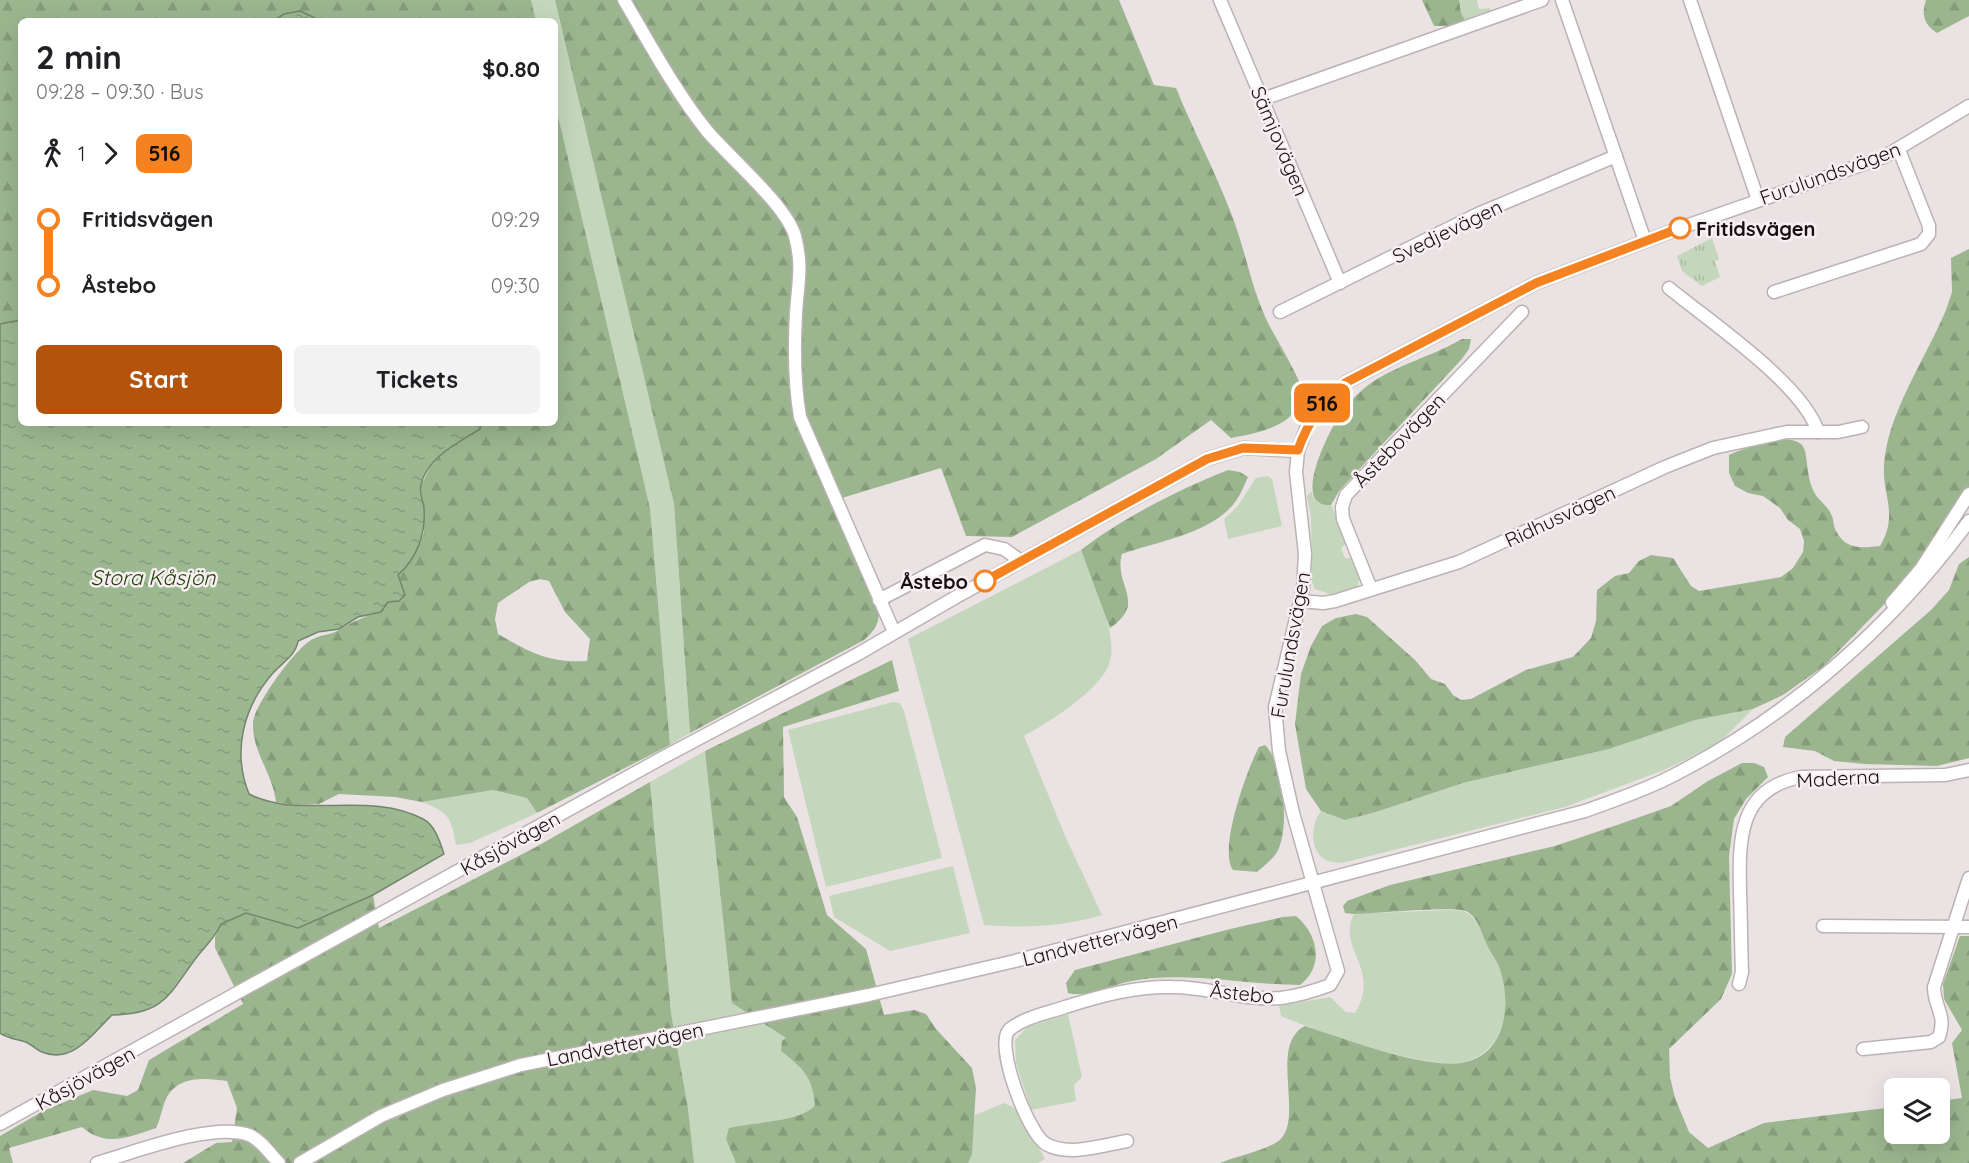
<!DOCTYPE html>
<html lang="en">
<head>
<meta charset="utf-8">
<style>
	:root { --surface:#fff; --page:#f2f2f2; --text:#202124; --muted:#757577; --accent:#b45309 }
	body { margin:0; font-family:Quicksand,sans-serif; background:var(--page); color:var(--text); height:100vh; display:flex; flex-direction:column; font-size:22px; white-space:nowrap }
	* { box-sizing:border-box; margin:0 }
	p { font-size:20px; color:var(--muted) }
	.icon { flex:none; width:33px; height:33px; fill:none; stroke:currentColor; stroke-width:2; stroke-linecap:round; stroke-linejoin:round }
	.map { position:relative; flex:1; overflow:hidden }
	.sheet { position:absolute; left:18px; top:18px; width:540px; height:408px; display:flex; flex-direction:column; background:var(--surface); border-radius:9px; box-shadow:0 6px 24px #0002 }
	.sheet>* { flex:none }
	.badge { padding:0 12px; border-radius:9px; font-size:21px; line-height:39px }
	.buttons { position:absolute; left:1884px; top:1078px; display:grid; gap:12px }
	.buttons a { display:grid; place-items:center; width:66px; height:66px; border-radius:9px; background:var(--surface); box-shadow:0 6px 24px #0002; font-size:30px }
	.map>.badge { position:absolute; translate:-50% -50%; box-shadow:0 0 0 3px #fff }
	.legs { display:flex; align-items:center; gap:9px; height:66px; padding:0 18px; font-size:20px }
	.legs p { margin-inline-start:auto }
	.head { display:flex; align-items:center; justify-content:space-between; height:102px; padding:0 18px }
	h1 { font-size:33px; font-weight:700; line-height:45px }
	.cta { display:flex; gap:12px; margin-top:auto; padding:12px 18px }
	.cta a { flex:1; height:69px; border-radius:9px; background:var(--accent); color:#fff; font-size:24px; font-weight:700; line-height:69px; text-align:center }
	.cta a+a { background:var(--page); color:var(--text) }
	ul { padding:0 18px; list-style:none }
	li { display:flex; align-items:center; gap:21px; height:66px; font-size:22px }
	li i { display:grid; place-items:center; width:9px; height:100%; margin:0 8px; background:currentColor }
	li i::after { content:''; width:15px; height:15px; margin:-8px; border:4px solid; border-radius:50%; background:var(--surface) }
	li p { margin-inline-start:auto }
	li:first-child i { background:linear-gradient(#0000 50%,currentColor 0) }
	li:last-child i { background:linear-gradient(currentColor 50%,#0000 0) }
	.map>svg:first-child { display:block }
	.green { fill:#c4d7bc }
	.forest { fill:url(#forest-firs); fill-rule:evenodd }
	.park { fill:url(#park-tufts) }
	.water { fill:url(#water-ripples); stroke:#73866b; stroke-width:1.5 }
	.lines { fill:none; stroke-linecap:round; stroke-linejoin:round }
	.minor-casing { stroke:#bbb2b4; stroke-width:15 }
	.minor { stroke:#fff; stroke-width:12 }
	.line-1-casing { stroke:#fff; stroke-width:14 }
	.line-1 { stroke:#f58220; stroke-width:9 }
	.stop-1-dot { fill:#fff; stroke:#f58220; stroke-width:3 }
	.labels { text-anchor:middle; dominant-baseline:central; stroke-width:5; stroke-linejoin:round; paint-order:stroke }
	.street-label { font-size:20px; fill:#141112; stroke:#f9eff2 }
	.stop-label { font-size:20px; font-weight:bold; fill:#141112; stroke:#f9eff2; text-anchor:start }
	.water-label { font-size:21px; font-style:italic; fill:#1b3f05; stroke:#f9eff2 }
</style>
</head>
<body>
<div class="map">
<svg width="1969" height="1163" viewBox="0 0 1969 1163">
	<defs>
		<pattern id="forest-firs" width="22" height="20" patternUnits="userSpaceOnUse" patternTransform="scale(1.5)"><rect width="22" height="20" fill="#9bb68f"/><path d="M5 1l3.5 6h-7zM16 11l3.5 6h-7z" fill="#859b7a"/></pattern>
		<pattern id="park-tufts" width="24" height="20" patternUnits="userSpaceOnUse" patternTransform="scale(1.5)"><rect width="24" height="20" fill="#c4d7bc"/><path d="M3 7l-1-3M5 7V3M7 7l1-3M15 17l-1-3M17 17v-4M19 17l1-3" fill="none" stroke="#a8b8a1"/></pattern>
		<pattern id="water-ripples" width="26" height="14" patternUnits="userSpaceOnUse" patternTransform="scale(1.5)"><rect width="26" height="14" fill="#9cb891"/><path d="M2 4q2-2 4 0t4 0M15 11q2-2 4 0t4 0" fill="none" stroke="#869d7c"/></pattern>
	</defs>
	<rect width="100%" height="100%" fill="#ebe2e4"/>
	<g class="green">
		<path d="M531,0H555L674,504L690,733L670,745L650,508L555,103V21H536Z"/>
		<path d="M1459,0H1477L1479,9L1490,8V11L1465,20L1461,13Z"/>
		<path d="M1268,476L1272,479L1282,526L1228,539L1224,519L1237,507L1256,478Z"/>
		<path d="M1311,491C1315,502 1319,506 1331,505L1348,542L1341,548L1345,558H1354L1360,576L1357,589L1335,596L1315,589L1312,582L1311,518L1307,496Z"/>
		<path d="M1081,550C1091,579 1118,631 1110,661C1103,689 1049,722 1024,736L1066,838L1102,915C1062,927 1026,928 984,925L908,639Z"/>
		<path d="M893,702L900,703L904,711L942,858L826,887L788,730Z"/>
		<path d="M1753,709L1719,743L1664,770L1565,807L1342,863C1338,862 1331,863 1328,861C1308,853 1311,824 1321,811L1345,820L1376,812L1463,783L1609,749L1695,720Z"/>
		<path d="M705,751L732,1003L786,1038L781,1051C804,1069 812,1075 815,1105C803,1122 751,1122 729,1128L736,1163H694L688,1108L671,1013L650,782Z"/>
		<path d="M493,790L527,798L537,813L470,843L456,845C451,816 449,813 422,802Z"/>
		<path d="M953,866L970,933L890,951L834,917L829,896Z"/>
		<path d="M1447,910C1454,910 1464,910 1469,914C1480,922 1481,934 1487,945C1490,952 1495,958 1498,965C1514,1000 1506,1049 1467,1061C1432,1073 1316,1031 1281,1016L1279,1006L1330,997L1346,1012L1355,1013C1382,969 1336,948 1354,914Z"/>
		<path d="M1068,1014L1082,1077L1074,1085L1076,1101L1031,1110L1016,1063L1015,1040L1027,1027Z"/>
		<path d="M1004,1103L1019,1110L1045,1159L1038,1163H968L975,1115Z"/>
	</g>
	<g class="forest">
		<path d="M0,0H531L536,21H321C303,11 291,10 273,21H21V320L0,324Z"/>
		<path d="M555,0H1119L1154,85L1176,88C1193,130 1215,171 1231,213C1246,251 1251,289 1269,325C1275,336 1304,386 1303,393C1296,427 1260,432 1231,438L1211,420L1156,459L1012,537L966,536L941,468L835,500L879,611C879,625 874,631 864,640L690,733L674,504Z"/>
		<path d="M1422,0H1459L1461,13L1465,20L1449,26H1434Z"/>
		<path d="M1926,0H1969V16L1937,33C1924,25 1921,14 1926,0Z"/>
		<path d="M555,103L650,508L670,745L537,813L527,798L493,790L422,802L395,797L339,794L319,804L297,805L276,802C273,774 252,752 253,723C254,705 297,646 313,639C320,635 328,635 335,632C353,622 361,617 381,612L398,575L415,554L424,533L421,486L430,467L443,452L480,429L482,423H555ZM540,579L549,581L565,612L590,639L587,661C549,663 531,653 498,634L495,619L498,603L529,582Z"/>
		<path d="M1969,249V487L1942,531L1906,582L1824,666L1783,695L1753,709L1695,720L1609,749L1463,783L1376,812L1345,820L1321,811L1306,789L1295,724L1301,674L1311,646L1322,626L1336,618L1356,614L1367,617L1415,660L1431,679L1445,684L1453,695L1461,700L1471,699L1526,670L1573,657L1591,638L1596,621L1597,590L1615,576L1629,573L1639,561L1651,555L1673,558L1691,586L1699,591L1781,577L1793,568L1803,552L1804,541L1800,529L1788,520L1780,508L1763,496L1748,493L1735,486L1729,473V455C1743,449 1798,426 1805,451C1808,465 1807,478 1814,492C1818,500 1827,505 1831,514C1834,519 1833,526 1836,531C1846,550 1861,548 1880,546C1899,515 1882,495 1884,465C1887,414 1926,358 1946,310L1952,292L1951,258Z"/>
		<path d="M1462,339H1471L1469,349L1461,360L1339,491L1331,505C1293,508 1324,442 1334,425C1341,412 1354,396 1367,386C1393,366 1433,356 1462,339Z"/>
		<path d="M1228,470L1240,472L1248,477C1243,488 1238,501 1229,509C1203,535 1156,542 1122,554C1113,586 1148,602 1110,628L1081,550C1122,518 1180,489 1228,470Z"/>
		<path d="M1969,557V758L1937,766L1865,764L1834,761L1815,751L1783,747L1785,737L1931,610L1949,590L1959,564Z"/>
		<path d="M892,660L899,691L783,727L784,797L797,817L827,915L866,949L884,1015L914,1010L926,1014L936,1029L972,1068L976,1088L972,1154L968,1163H736L726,1139L729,1128C751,1122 803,1122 815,1105C812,1075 803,1069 781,1051L782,1041L786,1038L732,1003L705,751Z"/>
		<path d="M1265,745C1284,764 1289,825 1279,848C1275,858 1265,865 1257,872L1233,870C1218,850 1247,769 1259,747Z"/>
		<path d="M1742,763H1754L1764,767L1768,777L1746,799L1734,819L1729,856L1732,974L1721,999L1669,1049L1670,1077L1675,1098L1689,1132L1708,1148L1764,1123L1894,1107V1134H1940V1101L1962,1098L1952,1043L1962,1030L1944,999L1943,984L1960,936H1969V1163H1220C1237,1156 1261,1152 1277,1142C1307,1123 1267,1045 1305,1026C1343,1038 1428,1071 1465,1062C1507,1053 1512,1001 1499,967C1496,959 1490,952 1486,943C1481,933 1479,919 1468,912C1455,905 1375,914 1354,914L1345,913L1343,906L1347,901L1390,885L1555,846L1617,825L1671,806L1708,781Z"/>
		<path d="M650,782L671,1013L688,1108L694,1163H183L216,1143L232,1142L237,1108L227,1081C206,1078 179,1075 167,1097C162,1106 161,1118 156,1128C129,1137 106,1148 82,1127L9,1148L13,1163H0V1136L43,1111L93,1090L127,1096L138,1090L149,1060L243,1004L215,948V937L221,924L246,913L298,928L373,895L379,928L536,847Z"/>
		<path d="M1296,916C1319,935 1324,967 1300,985C1243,985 1183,970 1127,982C1109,986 1087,998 1068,993L1066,983L1075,970L1226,930L1283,917Z"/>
	</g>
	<path class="park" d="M1712,238L1719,259L1715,261L1720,277L1702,286L1682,271L1677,256Z"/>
	<g class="water">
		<path d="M300,11L321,21H273L284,14Z"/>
		<path d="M21,320V423H482L480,429C458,443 427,457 421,485C419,492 423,502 424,508C426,534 417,558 398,575L405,595L399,601L388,602L381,612L358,617L339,629L318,632L298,641C296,655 283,662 273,673C243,707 232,752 249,794C299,820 370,790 423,819C435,825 440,842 444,854L373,895L298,928L246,913L221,924C215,938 205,946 196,958C168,996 164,1014 112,1015C93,1033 73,1065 42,1052C37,1050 32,1045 26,1042C17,1039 9,1039 0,1033V324Z"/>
	</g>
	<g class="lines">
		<defs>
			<g id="minor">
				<path d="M624,0C650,44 675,91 707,131C729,157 786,205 795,236C803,267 798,282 796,313C794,349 794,382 800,417L894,632"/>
				<path d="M1220,0L1340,283"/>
				<path d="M1562,0L1645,241"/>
				<path d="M1690,0L1758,200"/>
				<path d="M1263,99L1542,0"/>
				<path d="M1669,288C1710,322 1803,384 1818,432"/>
				<path d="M1774,292L1921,244L1929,234V226L1899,150"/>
				<path d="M1280,312L1478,214L1616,156"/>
				<path d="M1371,589L1343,519L1342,507L1346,495L1522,312"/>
				<path d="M879,600L985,545L1004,549L1021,561"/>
				<path d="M1301,601L1323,603L1335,601L1459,562L1665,467L1713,448L1787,432H1838L1862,427"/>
				<path d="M1892,603L1921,569L1969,494"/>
				<path d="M1823,926L1969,927"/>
				<path d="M1739,984L1742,972C1741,946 1741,920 1740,893C1739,841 1737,789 1801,777L1945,775L1969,770"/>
				<path d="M1863,1049L1931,1042L1939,1037C1947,1014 1934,1008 1934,987L1969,878"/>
				<path d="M0,1124L662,758L858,654L956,597L1207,459L1243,448L1298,451"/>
				<path d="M1127,1141C1104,1145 1068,1157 1046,1144C1028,1134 993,1042 1010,1029C1025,1017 1048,1013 1065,1007C1100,996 1136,986 1172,987C1209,987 1245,1001 1281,998C1298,996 1314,991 1330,985L1338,971L1293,813L1279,751L1275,707L1303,589L1305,554L1296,472L1298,451L1309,421L1322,404L1345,383L1536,283L1680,228L1884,157L1969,106"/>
				<path d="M97,1163C135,1152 212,1122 249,1135C261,1140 270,1154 279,1163"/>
				<path d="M300,1163L381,1116L443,1090L521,1065L869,995L1015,961L1585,811C1615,800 1646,790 1674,775C1791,715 1891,627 1969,521"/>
			</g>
		</defs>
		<use href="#minor" class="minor-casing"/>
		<use href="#minor" class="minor"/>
	</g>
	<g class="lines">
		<defs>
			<path id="line-1" d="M985,581L1207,459L1243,448L1298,450C1308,421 1322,403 1345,383L1536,283L1680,228"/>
		</defs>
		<use href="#line-1" class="line-1-casing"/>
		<use href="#line-1" class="line-1"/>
	</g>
	<g class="stop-1-dot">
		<circle cx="1680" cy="228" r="10"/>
		<circle cx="985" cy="581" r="10"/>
	</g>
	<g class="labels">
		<g class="street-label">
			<text transform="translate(1280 141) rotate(67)">Sämjovägen</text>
			<text transform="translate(1830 173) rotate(-20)">Furulundsvägen</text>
			<text transform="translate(1447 231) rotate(-26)">Svedjevägen</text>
			<text transform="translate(1399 440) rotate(-46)">Åstebovägen</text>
			<text transform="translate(1560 516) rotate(-25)">Ridhusvägen</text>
			<text transform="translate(1290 645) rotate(-80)">Furulundsvägen</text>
			<text transform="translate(1838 778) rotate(-3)">Maderna</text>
			<text transform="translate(510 843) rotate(-29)">Kåsjövägen</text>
			<text transform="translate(1100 940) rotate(-14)">Landvettervägen</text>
			<text transform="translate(1242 993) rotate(6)">Åstebo</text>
			<text transform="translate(625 1044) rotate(-11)">Landvettervägen</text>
			<text transform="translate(85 1078) rotate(-29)">Kåsjövägen</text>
		</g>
		<g class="stop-label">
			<text x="1696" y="228">Fritidsvägen</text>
			<text x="968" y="581" text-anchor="end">Åstebo</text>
		</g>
		<g class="water-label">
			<text x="153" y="577">Stora Kåsjön</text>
		</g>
	</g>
</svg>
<div class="buttons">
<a><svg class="icon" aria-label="layers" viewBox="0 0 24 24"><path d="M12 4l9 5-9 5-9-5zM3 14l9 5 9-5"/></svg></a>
</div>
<b class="badge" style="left:1322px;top:403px;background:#f58220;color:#111">516</b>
<section class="sheet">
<div class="head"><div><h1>2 min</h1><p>09:28 – 09:30 · Bus</p></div><b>$0.80</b></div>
<div class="legs"><svg class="icon" aria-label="walk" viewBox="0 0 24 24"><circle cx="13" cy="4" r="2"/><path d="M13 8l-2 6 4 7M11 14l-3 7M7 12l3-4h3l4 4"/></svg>1<svg class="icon" aria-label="forward" viewBox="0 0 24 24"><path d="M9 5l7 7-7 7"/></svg><b class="badge" style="background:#f58220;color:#111">516</b></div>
<ul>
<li><i style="color:#f58220"></i><b>Fritidsvägen</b><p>09:29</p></li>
<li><i style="color:#f58220"></i><b>Åstebo</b><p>09:30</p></li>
</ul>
<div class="cta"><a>Start</a><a>Tickets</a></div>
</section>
</div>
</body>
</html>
